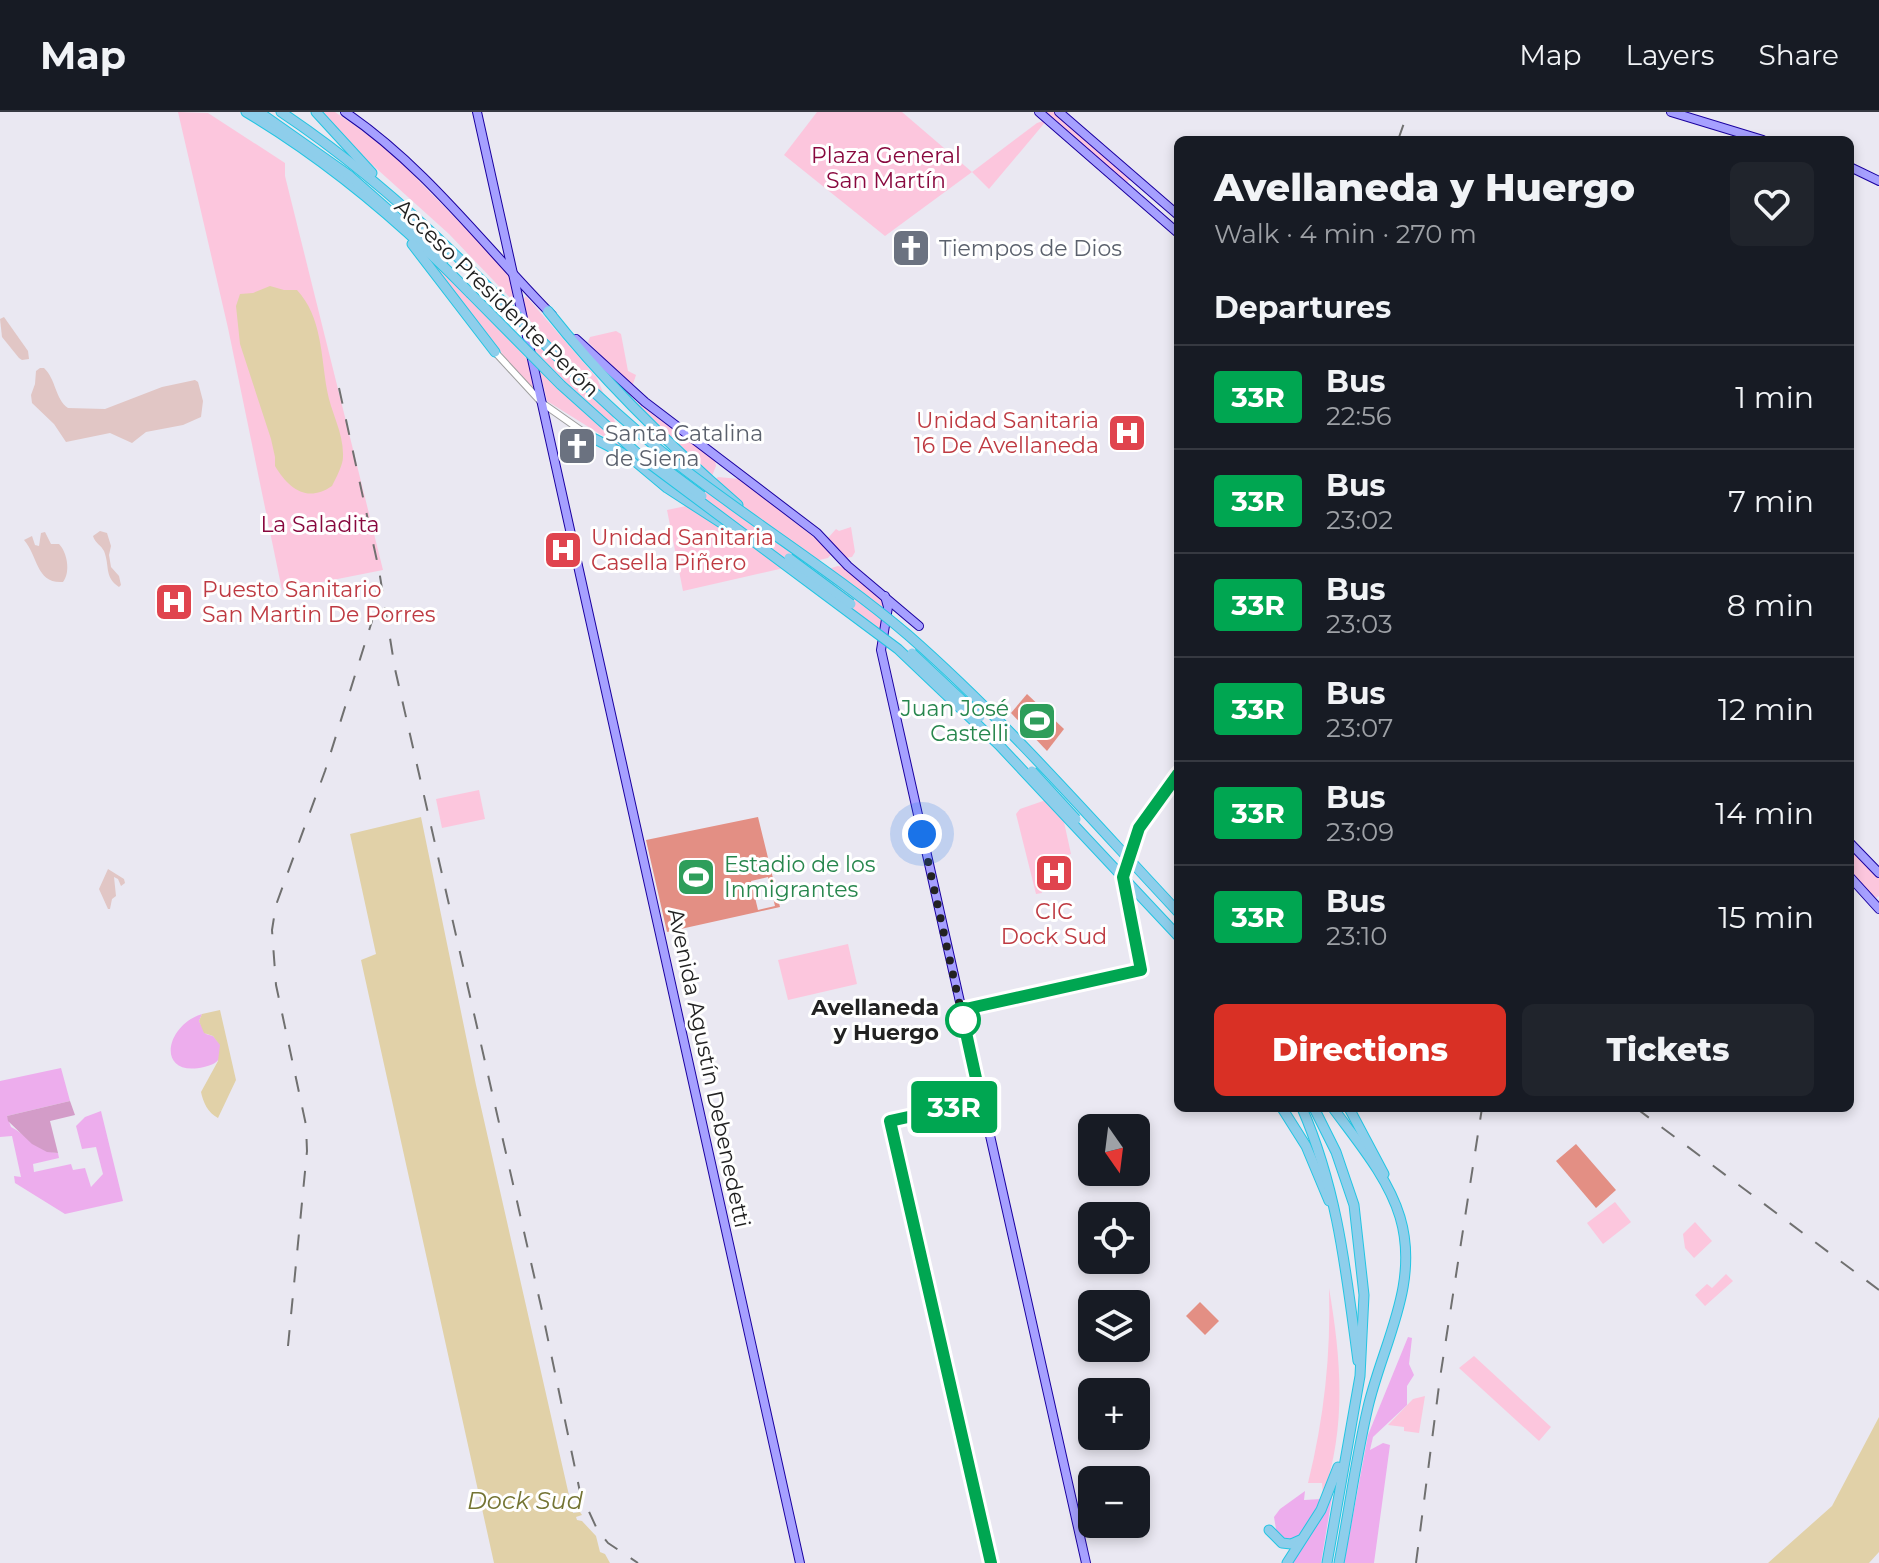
<!DOCTYPE html>
<html lang="en">
<head>
<meta charset="utf-8">
<style>
	:root { --surface:#171b24; --page:#20242c; --text:#f1f3f6; --muted:#9ea1a6; --line:#363941; --accent:#d93025 }
	body { margin:0; font-family:Montserrat,sans-serif; background:var(--page); color:var(--text); height:100vh; display:flex; flex-direction:column; font-size:30px; white-space:nowrap }
	* { box-sizing:border-box; margin:0 }
	p { font-size:26px; color:var(--muted) }
	.icon { flex:none; width:44px; height:44px; fill:none; stroke:currentColor; stroke-width:2; stroke-linecap:round; stroke-linejoin:round }
	.map { position:relative; flex:1; overflow:hidden }
	.side { position:absolute; left:1174px; top:24px; width:680px; height:976px; display:flex; flex-direction:column; background:var(--surface); border-radius:12px; box-shadow:0 4px 12px #0003 }
	.side>* { flex:none }
	.badge { padding:0 16px; border-radius:6px; font-size:28px; line-height:52px }
	.needle { width:52px; rotate:166deg }
	.fabs { position:absolute; left:1078px; top:1002px; display:grid; gap:16px }
	.fabs a { display:grid; place-items:center; width:72px; height:72px; border-radius:12px; background:var(--surface); box-shadow:0 4px 12px #0003; font-size:40px }
	.you { position:absolute; width:40px; height:40px; margin:-20px; border:6px solid #fff; border-radius:50%; background:#1a73e8; box-shadow:0 0 0 12px #1a73e833 }
	.map>.badge { position:absolute; translate:-50% -50%; box-shadow:0 0 0 4px #fff }
	h2 { padding:0 40px; font-size:30px; line-height:72px }
	.round { display:grid; place-items:center; flex:none; width:84px; height:84px; border-radius:12px; background:var(--page) }
	.overview { display:flex; align-items:center; justify-content:space-between; height:136px; padding:0 40px }
	h1 { font-size:38px; font-weight:800; line-height:60px }
	.primary-button { display:flex; gap:16px; margin-top:auto; padding:16px 40px }
	.primary-button a { flex:1; height:92px; border-radius:12px; background:var(--accent); color:#fff; font-size:32px; font-weight:800; line-height:92px; text-align:center }
	.primary-button a+a { background:var(--page); color:var(--text) }
	ul { padding:0; list-style:none }
	li { display:flex; align-items:center; gap:24px; height:104px; padding:0 40px; border-top:2px solid var(--line) }
	li div { flex:1 }
	li b { display:block; font-size:30px }
	li em { font-style:normal }
	li .badge { min-width:88px; font-weight:700; text-align:center }
	header { display:flex; align-items:center; gap:48px; box-sizing:border-box; height:112px; padding:0 40px; background:var(--surface); border-bottom:2px solid var(--line) }
	header strong { font-size:38px }
	nav { display:flex; gap:44px; margin-inline-start:auto; font-size:28px }
	.map>svg:first-child { display:block }
	.grass { fill:#edaded }
	.forest { fill:#d39cc8 }
	.wetland { fill:#e1c6c5 }
	.park { fill:#fcc6dd }
	.pitch { fill:#e38f84; fill-rule:evenodd }
	.water { fill:#e1d1a8 }
	.lines { fill:none; stroke-linecap:round; stroke-linejoin:round }
	.minor-casing { stroke:#9f9f9f; stroke-width:8 }
	.major-casing { stroke:#1a009f; stroke-width:10 }
	.highway-casing { stroke:#23c5e2; stroke-width:11 }
	.minor { stroke:#fff; stroke-width:6 }
	.major { stroke:#a6a0ff; stroke-width:8 }
	.highway { stroke:#8eceeb; stroke-width:9 }
	.rail { stroke:#707070; stroke-width:2; stroke-dasharray:16 16; stroke-linecap:butt }
	.highway-bridge-casing { stroke:#23c5e2; stroke-width:11; stroke-linecap:butt }
	.highway-bridge { stroke:#8eceeb; stroke-width:9 }
	.line-casing { stroke:#fff; stroke-width:18 }
	.line { stroke:#00a651; stroke-width:12 }
	.walk { stroke:#222; stroke-width:8; stroke-dasharray:0 14.4 }
	.stop-dot { fill:#fff; stroke:#00a651; stroke-width:4 }
	.labels { text-anchor:middle; dominant-baseline:central; stroke-width:6; stroke-linejoin:round; paint-order:stroke }
	.park-label { font-size:22px; fill:#88083e; stroke:#fff }
	.worship-label { font-size:22px; fill:#5b616d; stroke:#fff; text-anchor:start }
	.street-label { font-size:22px; fill:#222; stroke:#fff }
	.health-label { font-size:22px; fill:#be3a42; stroke:#fff; text-anchor:start }
	.leisure-label { font-size:22px; fill:#27864d; stroke:#fff; text-anchor:end }
	.stop-label { font-size:22px; font-weight:bold; fill:#222; stroke:#fff; text-anchor:end }
	.water-label { font-size:24px; font-style:italic; fill:#747433; stroke:#fff }
</style>
</head>
<body>
<header>
<strong>Map</strong>
<nav><a>Map</a><a>Layers</a><a>Share</a></nav>
</header>
<div class="map">
<svg width="1879" height="1451" viewBox="0 0 1879 1451">
	<rect width="100%" height="100%" fill="#eae8f2"/>
	<g class="grass">
		<path d="M202,902L199,909L206,922L213,924L220,932V946C215,952 212,953 204,955C156,966 164,914 202,902Z"/>
		<path d="M61,956L70,989L7,1004L11,1015C28,1024 37,1039 58,1041L59,1046L33,1052L34,1060L71,1052L73,1058L85,1056L91,1075L103,1062L96,1035L82,1037L76,1014L85,1005L101,999L123,1089L65,1102L15,1071L14,1064L21,1065L12,1024L0,1025V969Z"/>
		<path d="M1408,1225L1412,1226L1409,1252L1414,1263L1407,1274V1293L1373,1325L1370,1338L1383,1331L1390,1333L1374,1451H1344L1368,1323Z"/>
		<path d="M1305,1379L1304,1388L1322,1387L1300,1426L1287,1431L1277,1423L1274,1405L1280,1397Z"/>
		<path d="M1333,1379L1321,1451H1290Z"/>
	</g>
	<path class="forest" d="M70,989L75,1003L50,1009L58,1041L47,1040L32,1032L8,1009L7,1004Z"/>
	<g class="wetland">
		<path d="M4,205L28,239L29,247L22,248L19,246L2,225L0,207Z"/>
		<path d="M40,256H44C56,267 55,287 68,296L105,297L162,275L195,268L198,270L203,289L201,305L183,313L146,320L132,331L110,321L66,330L54,312L32,291L31,283L35,272L36,259Z"/>
		<path d="M100,419L107,421L111,434L109,443L111,455L119,464L121,473L119,475C104,465 110,454 104,439C101,433 95,431 93,424Z"/>
		<path d="M45,420L51,432H59C67,440 71,460 63,470C36,472 38,444 24,428L32,424L35,433L39,434L41,421Z"/>
		<path d="M108,757L124,767L125,771L121,774L118,767L114,765L116,784L112,787L110,797H108L99,777Z"/>
	</g>
	<g class="park">
		<path d="M178,0L208,1L285,51V64L383,458L282,478L228,216Z"/>
		<path d="M322,0H335L386,35L509,161L514,190L449,122L367,48Z"/>
		<path d="M817,0H902L972,60L1037,11L1046,8L1039,0H1059L1133,64L1123,74L1047,8L989,77L972,60L885,124L784,43Z"/>
		<path d="M419,137L461,177L529,249L535,275L532,276L517,260Z"/>
		<path d="M526,184L597,266L627,339L547,289L523,188Z"/>
		<path d="M616,219L621,222L628,259L636,263L632,275L588,230L590,225Z"/>
		<path d="M628,284L715,348L716,354L712,364Z"/>
		<path d="M718,365L739,367L833,440L828,446L683,479L667,398L686,394Z"/>
		<path d="M851,415L855,440L852,445L845,446L828,426L836,417L839,419Z"/>
		<path d="M838,454C848,455 879,479 883,490C886,499 881,513 879,522L802,465Z"/>
		<path d="M479,678L485,707L442,716L436,687Z"/>
		<path d="M1046,688L1064,710L1071,742L1035,751L1042,781L1036,782L1016,702L1020,697Z"/>
		<path d="M1850,735L1879,765V784L1876,786L1850,759Z"/>
		<path d="M848,832L857,872L788,888L778,848Z"/>
		<path d="M1615,1090L1631,1110L1603,1132L1587,1111Z"/>
		<path d="M1695,1110L1712,1129L1694,1146L1685,1136L1683,1122Z"/>
		<path d="M1726,1162L1733,1169L1705,1194L1695,1183L1707,1172L1712,1176Z"/>
		<path d="M1329,1176C1341,1247 1347,1314 1323,1384L1322,1371H1308C1324,1306 1331,1243 1329,1176Z"/>
		<path d="M1474,1244L1551,1315L1539,1329L1459,1256Z"/>
		<path d="M1425,1284L1419,1321L1404,1319V1315L1388,1313L1413,1287Z"/>
	</g>
	<g class="pitch">
		<path d="M1027,582L1064,617L1047,639L1011,601Z"/>
		<path d="M758,705L780,795L667,820L646,728ZM768,765L775,794L758,798L751,769Z"/>
		<path d="M1576,1032L1616,1078L1596,1096L1556,1049Z"/>
		<path d="M1200,1190L1219,1209L1205,1223L1186,1204Z"/>
	</g>
	<g class="water">
		<path d="M270,174L284,178H297C322,205 321,244 327,278C331,301 344,321 343,345C343,353 336,366 332,374C307,391 289,377 275,354V345L271,327L240,232L236,194L240,182L253,181Z"/>
		<path d="M421,705L476,973L573,1401L580,1400L582,1403L576,1405L577,1408L582,1409L596,1424L600,1440L605,1442L610,1451H494L361,848L376,842L350,722Z"/>
		<path d="M220,898L236,968L218,1006C208,1001 203,990 201,980L218,949L220,933L213,924L204,921L199,909L202,902Z"/>
		<path d="M1879,1305V1440L1869,1451H1768L1832,1394Z"/>
	</g>
	<g class="lines">
		<defs>
			<path id="minor" d="M495,240L542,291L589,324"/>
			<g id="major">
				<path d="M345,0C426,55 484,134 552,203"/>
				<path d="M477,0L800,1451"/>
				<path d="M1039,0L1178,121"/>
				<path d="M1059,0L1178,103"/>
				<path d="M1671,0L1763,28"/>
				<path d="M1850,55L1879,69"/>
				<path d="M576,227L645,290L817,421L848,454L919,514"/>
				<path d="M885,484L888,495L881,538L1086,1451"/>
				<path d="M1850,731L1879,761"/>
				<path d="M1850,765L1879,797"/>
			</g>
			<g id="highway">
				<path d="M246,0C328,49 403,112 470,181"/>
				<path d="M259,0L350,64L444,147"/>
				<path d="M281,0C355,49 419,106 482,169"/>
				<path d="M316,0L372,61"/>
				<path d="M412,132L495,240"/>
				<path d="M548,199C604,270 670,334 738,393"/>
				<path d="M589,324L630,345L667,376L729,416"/>
				<path d="M1282,996L1306,1034L1329,1089"/>
				<path d="M1302,996C1338,1079 1346,1160 1358,1249"/>
				<path d="M1314,996L1336,1040L1354,1093L1364,1183L1360,1264L1327,1451"/>
				<path d="M1333,996C1357,1029 1388,1065 1400,1105C1420,1172 1383,1231 1368,1295C1356,1346 1349,1399 1339,1451"/>
				<path d="M1349,996L1384,1062"/>
				<path d="M1269,1418L1282,1431L1291,1432L1300,1428"/>
				<path d="M1287,1451L1321,1398L1338,1355"/>
			</g>
		</defs>
		<use href="#minor" class="minor-casing"/>
		<use href="#major" class="major-casing"/>
		<use href="#highway" class="highway-casing"/>
		<use href="#minor" class="minor"/>
		<use href="#major" class="major"/>
		<use href="#highway" class="highway"/>
		<g class="rail">
			<path d="M1398,28L1408,0"/>
			<path d="M339,276L379,458L395,557L541,1194L580,1380L597,1417L608,1431L638,1451"/>
			<path d="M1636,996L1879,1178"/>
			<path d="M288,1234L307,1039L306,1013L276,873L272,818L276,793L325,659L372,509L377,478"/>
			<path d="M1416,1451L1440,1266L1482,996"/>
		</g>
		<defs>
			<g id="highway-bridge">
				<path d="M482,169C546,233 608,299 680,354C755,412 836,462 908,523C1005,608 1090,706 1178,800"/>
				<path d="M470,181L561,273L646,349L898,537L999,633L1178,824"/>
				<path d="M666,357L702,384"/>
				<path d="M789,446L851,492"/>
				<path d="M912,541L980,605"/>
				<path d="M1032,659L1076,707"/>
			</g>
		</defs>
		<use href="#highway-bridge" class="highway-bridge-casing"/>
		<use href="#highway-bridge" class="highway-bridge"/>
	</g>
	<g class="lines">
		<defs>
			<path id="line" d="M991,1451L890,1009L981,989L961,898L1141,858L1123,765L1139,716L1178,662"/>
		</defs>
		<use href="#line" class="line-casing"/>
		<use href="#line" class="line"/>
		<path class="walk" d="M922,722L963,908"/>
	</g>
	<defs>
		<symbol id="church-square" viewBox="-11 -11 22 22"><rect x="-9" y="-9" width="18" height="18" rx="4" fill="#6b7280" stroke="#fff"/><path d="M-1.2-6h2.4v3.5h3.3v2.4h-3.3V6h-2.4V-.1h-3.3v-2.4h3.3Z" fill="#fff"/></symbol>
		<symbol id="hospital-square" viewBox="-11 -11 22 22"><rect x="-9" y="-9" width="18" height="18" rx="4" fill="#e0444e" stroke="#fff"/><path d="M-5-5h3v3.5h4V-5h3V5h-3V1.5h-4V5h-3Z" fill="#fff"/></symbol>
		<symbol id="stadium-square" viewBox="-11 -11 22 22"><rect x="-9" y="-9" width="18" height="18" rx="4" fill="#2e9e5b" stroke="#fff"/><path d="M0-5a6.5 5 0 1 0 0 10a6.5 5 0 1 0 0-10ZM-3.5-1.8h7v3.6h-7Z" fill="#fff"/></symbol>
	</defs>
	<g fill-rule="evenodd">
		<use href="#church-square" x="889" y="114" width="44" height="44"/>
		<use href="#hospital-square" x="1105" y="299" width="44" height="44"/>
		<use href="#church-square" x="555" y="312" width="44" height="44"/>
		<use href="#hospital-square" x="541" y="416" width="44" height="44"/>
		<use href="#hospital-square" x="152" y="468" width="44" height="44"/>
		<use href="#stadium-square" x="1015" y="587" width="44" height="44"/>
		<use href="#hospital-square" x="1032" y="739" width="44" height="44"/>
		<use href="#stadium-square" x="674" y="743" width="44" height="44"/>
	</g>
	<circle class="stop-dot" cx="963" cy="908" r="16"/>
	<g class="labels">
		<g class="park-label">
			<text x="886" y="43">Plaza General<tspan x="886" dy="25">San Martín</tspan></text>
			<text x="320" y="412">La Saladita</text>
		</g>
		<g class="worship-label">
			<text x="939" y="136">Tiempos de Dios</text>
			<text x="605" y="321">Santa Catalina<tspan x="605" dy="25">de Siena</tspan></text>
		</g>
		<g class="street-label">
			<text transform="translate(497 186) rotate(44)">Acceso Presidente Perón</text>
			<text transform="translate(709 956) rotate(78)">Avenida Agustín Debenedetti</text>
		</g>
		<g class="health-label">
			<text x="1099" y="308" text-anchor="end">Unidad Sanitaria<tspan x="1099" dy="25">16 De Avellaneda</tspan></text>
			<text x="591" y="425">Unidad Sanitaria<tspan x="591" dy="25">Casella Piñero</tspan></text>
			<text x="202" y="477">Puesto Sanitario<tspan x="202" dy="25">San Martin De Porres</tspan></text>
			<text x="1054" y="799" text-anchor="middle">CIC<tspan x="1054" dy="25">Dock Sud</tspan></text>
		</g>
		<g class="leisure-label">
			<text x="1009" y="596">Juan José<tspan x="1009" dy="25">Castelli</tspan></text>
			<text x="724" y="752" text-anchor="start">Estadio de los<tspan x="724" dy="25">Inmigrantes</tspan></text>
		</g>
		<g class="stop-label">
			<text x="939" y="895">Avellaneda<tspan x="939" dy="25">y Huergo</tspan></text>
		</g>
		<g class="water-label">
			<text x="525" y="1388">Dock Sud</text>
		</g>
	</g>
</svg>
<div class="fabs">
<a><svg class="needle" viewBox="-14 -14 28 28"><path d="M0-13l5 13h-10z" fill="#e53935"/><path d="M0 13l5-13h-10z" fill="#9ea1a6"/></svg></a>
<a><svg class="icon" aria-label="locate" viewBox="0 0 24 24"><circle cx="12" cy="12" r="6"/><path d="M12 2v4M12 18v4M2 12h4M18 12h4"/></svg></a>
<a><svg class="icon" aria-label="layers" viewBox="0 0 24 24"><path d="M12 4l9 5-9 5-9-5zM3 14l9 5 9-5"/></svg></a>
<a>+</a>
<a>−</a>
</div>
<div class="you" style="left:922px;top:722px"></div>
<b class="badge" style="left:954px;top:995px;background:#00a651;color:#fff">33R</b>
<section class="side">
<div class="overview"><div><h1>Avellaneda y Huergo</h1><p>Walk · 4 min · 270 m</p></div><a class="round"><svg class="icon" aria-label="heart" viewBox="0 0 24 24"><path d="M12 20l-8-8c-3-5 5-10 8-4 3-6 11-1 8 4z"/></svg></a></div>
<h2>Departures</h2>
<ul>
<li><span class="badge" style="background:#00a651;color:#fff">33R</span><div><b>Bus</b><p>22:56</p></div><em>1 min</em></li>
<li><span class="badge" style="background:#00a651;color:#fff">33R</span><div><b>Bus</b><p>23:02</p></div><em>7 min</em></li>
<li><span class="badge" style="background:#00a651;color:#fff">33R</span><div><b>Bus</b><p>23:03</p></div><em>8 min</em></li>
<li><span class="badge" style="background:#00a651;color:#fff">33R</span><div><b>Bus</b><p>23:07</p></div><em>12 min</em></li>
<li><span class="badge" style="background:#00a651;color:#fff">33R</span><div><b>Bus</b><p>23:09</p></div><em>14 min</em></li>
<li><span class="badge" style="background:#00a651;color:#fff">33R</span><div><b>Bus</b><p>23:10</p></div><em>15 min</em></li>
</ul>
<div class="primary-button"><a>Directions</a><a>Tickets</a></div>
</section>
</div>
</body>
</html>
